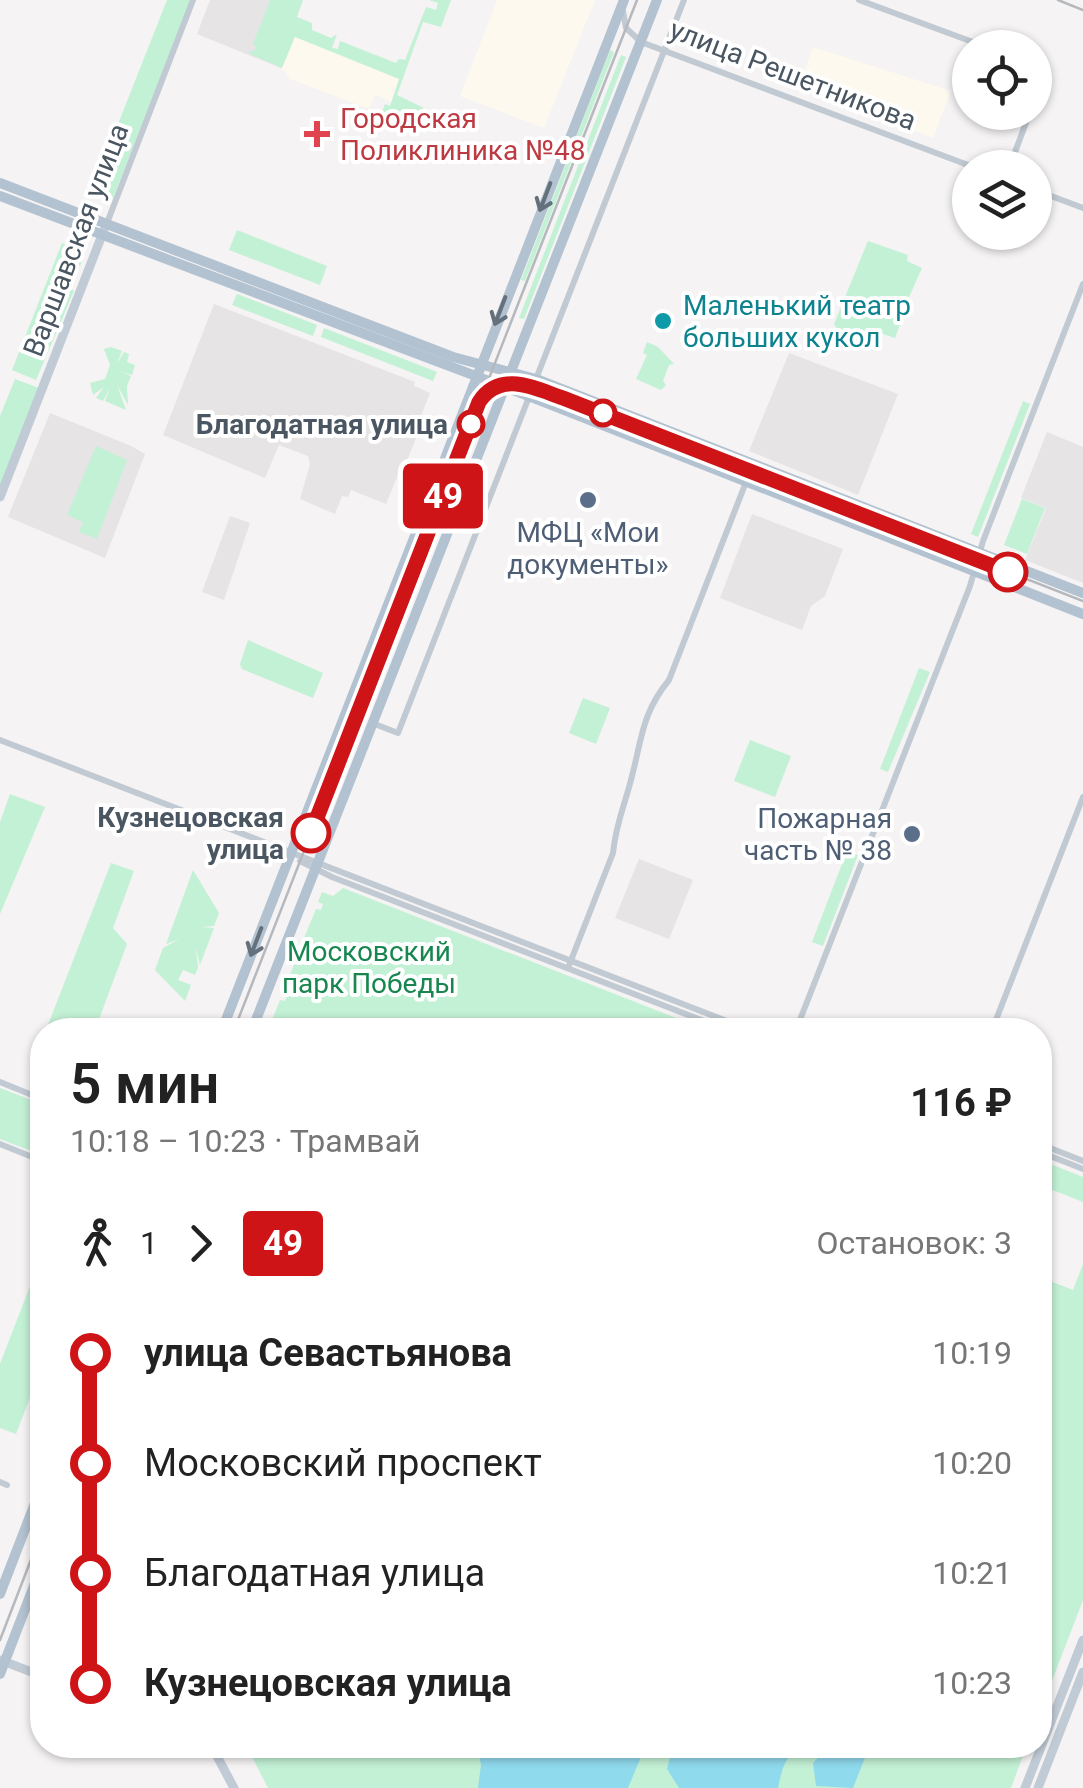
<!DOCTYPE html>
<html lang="ru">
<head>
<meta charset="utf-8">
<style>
	:root { --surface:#fff; --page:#f2f2f2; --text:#222; --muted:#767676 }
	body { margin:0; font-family:Roboto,sans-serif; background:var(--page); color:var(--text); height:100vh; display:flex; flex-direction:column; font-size:38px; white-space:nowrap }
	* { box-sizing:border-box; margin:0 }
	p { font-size:32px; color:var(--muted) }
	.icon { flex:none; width:55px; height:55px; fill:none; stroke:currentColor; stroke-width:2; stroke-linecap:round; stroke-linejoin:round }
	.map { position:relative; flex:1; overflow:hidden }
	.details { position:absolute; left:30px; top:1018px; width:1022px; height:740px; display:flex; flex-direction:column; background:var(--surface); border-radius:40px; box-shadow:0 2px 8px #0004 }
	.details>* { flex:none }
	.badge { padding:0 20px; border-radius:8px; font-size:35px; line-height:65px }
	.controls { position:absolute; left:952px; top:30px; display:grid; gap:20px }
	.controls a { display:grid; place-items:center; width:100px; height:100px; border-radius:50%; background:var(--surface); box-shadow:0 2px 8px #0004; font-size:50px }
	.map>.badge { position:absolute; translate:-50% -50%; box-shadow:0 0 0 5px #fff }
	.legs { display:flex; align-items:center; gap:15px; height:110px; padding:0 40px; font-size:32px }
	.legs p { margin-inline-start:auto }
	.overview { display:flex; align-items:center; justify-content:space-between; height:170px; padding:0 40px }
	h1 { font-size:55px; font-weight:600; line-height:75px }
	ul { padding:0 40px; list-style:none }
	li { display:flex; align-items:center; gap:35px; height:110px; font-size:38px }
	li i { display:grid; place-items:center; width:15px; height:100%; margin:0 12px; background:currentColor }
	li i::after { content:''; width:25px; height:25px; margin:-12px; border:8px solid; border-radius:50%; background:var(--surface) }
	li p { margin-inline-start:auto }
	li:first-child i { background:linear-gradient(#0000 50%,currentColor 0) }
	li:last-child i { background:linear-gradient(currentColor 50%,#0000 0) }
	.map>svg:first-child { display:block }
	.commercial { fill:#fdf9ef }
	.education { fill:#e6e4e5 }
	.green { fill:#c3f1d5 }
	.water { fill:#90daee }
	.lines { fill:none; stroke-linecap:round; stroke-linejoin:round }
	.street { stroke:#c1cad2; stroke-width:6 }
	.secondary { stroke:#c1cbd6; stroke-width:9 }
	.primary { stroke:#b3c2d1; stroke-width:10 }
	.tram { stroke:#b5b8bd; stroke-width:2.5 }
	.rail { stroke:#b5b8bd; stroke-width:2.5 }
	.oneway { stroke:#64717d }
	.line-1-casing { stroke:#fff; stroke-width:22 }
	.line-1 { stroke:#ce1417; stroke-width:15 }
	.health-dot { fill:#e0444e; stroke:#fff; stroke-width:4 }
	.culture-dot { fill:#0f9aa8; stroke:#fff; stroke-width:4 }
	.stop-1-dot { fill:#fff; stroke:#ce1417; stroke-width:5 }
	.service-dot { fill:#5c6f8a; stroke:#fff; stroke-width:4 }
	.labels { text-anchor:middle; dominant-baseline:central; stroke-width:8; stroke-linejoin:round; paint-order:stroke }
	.street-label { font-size:28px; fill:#4a5661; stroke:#fff }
	.health-label { font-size:28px; fill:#be3a42; stroke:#fff; text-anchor:start }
	.culture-label { font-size:28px; fill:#0d838f; stroke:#fff; text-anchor:start }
	.stop-label { font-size:28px; font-weight:bold; fill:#4a5661; stroke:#fff; text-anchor:end }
	.service-label { font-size:28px; fill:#4e5e75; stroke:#fff }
	.park-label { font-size:28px; fill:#17864f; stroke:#fff }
</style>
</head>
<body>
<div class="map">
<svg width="1083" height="1788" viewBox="0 0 1083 1788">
	<rect width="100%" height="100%" fill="#f5f3f3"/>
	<g class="commercial">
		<path d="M497,0H595L544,128L460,96Z"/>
		<path d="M293,35L400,79L392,102L375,95L369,109L290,79L281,68Z"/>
		<path d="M813,47L951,91L933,138L798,88Z"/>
	</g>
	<g class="education">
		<path d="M210,0H299L293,35L281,68L197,34Z"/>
		<path d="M214,304L415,382L414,386L430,393L413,436L416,438L407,461L404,460L386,504L351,490L348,497L342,496L335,514L300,499L310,464L308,456L279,445L265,478L163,435Z"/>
		<path d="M789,353L898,394L858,495L749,451Z"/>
		<path d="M50,413L131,446L145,454L105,558L8,517Z"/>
		<path d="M1047,432L1083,447V583L1025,560L1046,508L1021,498Z"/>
		<path d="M752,514L843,549L825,596L811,606L802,630L720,598Z"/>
		<path d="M230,516L250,523L224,600L202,592Z"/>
		<path d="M639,859L693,880L669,939L615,918Z"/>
	</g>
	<g class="green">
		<path d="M167,0H191L113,198L92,190Z"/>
		<path d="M270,0H303L297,17L312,23V30L331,38L337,34L332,48L338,49L340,41L396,63L399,59L405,60L426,7L436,10L438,3L429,0H451L441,27L423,22L397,95L424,108L394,120L381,115L385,104L390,106L399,79L295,37L282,68L248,53L255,50L256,46L253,44Z"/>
		<path d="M610,50L614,52L525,281L521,280Z"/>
		<path d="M621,55L626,57L524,319L519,318Z"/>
		<path d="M237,230L327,266L320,285L229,250Z"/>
		<path d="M868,241L908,255L907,261L922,268L900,317L902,319L895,338L880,333L875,348L841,335L834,324Z"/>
		<path d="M62,243L85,253L71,289L74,291L36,380L12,370Z"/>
		<path d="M237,294L317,325L313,336L232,305Z"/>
		<path d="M324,328L437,372L433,381L321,337Z"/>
		<path d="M647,342L658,347L674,364L669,365L663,381L666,385L661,390L636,379L647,355L643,353Z"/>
		<path d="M111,347L122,351L117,364L124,352L129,354L127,362L135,365L132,375L122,372L131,376L127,386L128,405L117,385L126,410L105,401L110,388L103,401L96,398L104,387L93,395L90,383L105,379L110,365L104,349Z"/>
		<path d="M15,379L39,388L0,489V416Z"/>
		<path d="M1023,401L1030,404L978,537L971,534Z"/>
		<path d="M473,408L322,803L319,802Z"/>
		<path d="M96,446L127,460L97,539L79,532L83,522L67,515Z"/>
		<path d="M464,456L468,457L317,841L314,839Z"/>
		<path d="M1022,499L1045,508L1027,554L1004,545Z"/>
		<path d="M248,640L323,673L313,698L242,669L240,664Z"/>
		<path d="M919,668L930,672L888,772L880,769Z"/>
		<path d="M583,698L610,708L596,744L569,733Z"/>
		<path d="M750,740L791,756L775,797L734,781Z"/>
		<path d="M10,794L45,807L0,914V822Z"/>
		<path d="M847,851L858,855L823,946L812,942Z"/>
		<path d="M111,863L134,871L113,928L127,944L95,1030H46Z"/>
		<path d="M193,870L219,913L214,926L202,927L214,928L200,965L196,948L198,968L195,975L183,970L178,980L191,985L185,1001L155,970L163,948L179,939L166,944Z"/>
		<path d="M343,888L707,1030H268L280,1000L285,1001L287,995L283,993L297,957L305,954L301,945L316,909L321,910L323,904L318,902L322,892L333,896Z"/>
		<path d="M0,1088L42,1104V1155L0,1139Z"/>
		<path d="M1040,1160L1083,1177V1202L1040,1185Z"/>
		<path d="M42,1255V1366L16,1434L0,1428V1364Z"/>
		<path d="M1083,1264V1600L1040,1712V1277L1073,1290Z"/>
		<path d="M246,1745H1027L1011,1788H268Z"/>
	</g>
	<g class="water">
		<path d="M477,1745H646L628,1788H478L481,1765Z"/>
		<path d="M673,1745H809C785,1752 783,1766 778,1788H679L667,1769Z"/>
		<path d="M830,1745H870L853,1788L816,1786L813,1763Z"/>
	</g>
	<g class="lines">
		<g class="street">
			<path d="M859,0L989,48"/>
			<path d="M623,11L626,28L641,42L976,168"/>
			<path d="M1035,64L1046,68L1035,99"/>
			<path d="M1009,168L1030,112"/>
			<path d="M1035,190L1083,208"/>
			<path d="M107,223L193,0"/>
			<path d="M536,379L684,0"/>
			<path d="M372,723L398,733L529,397"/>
			<path d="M0,740L750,1030"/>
			<path d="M300,861L332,877L727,1030"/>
			<path d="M568,968L613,853C616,822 625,805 632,776C642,738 642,713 669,680L746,482"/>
			<path d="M796,1030L970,586L983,541L1083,284"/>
			<path d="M992,1030L1083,797"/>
			<path d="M0,1082L42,1099"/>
			<path d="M0,1144L42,1161"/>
			<path d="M1040,1144L1083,1161"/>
			<path d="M1040,1152L1083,1169"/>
			<path d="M0,1482L7,1485"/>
		</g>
		<g class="secondary">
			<path d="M0,497L104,230"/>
			<path d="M0,1660L42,1676"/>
			<path d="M211,1745L234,1788"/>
			<path d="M1025,1788L1083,1640"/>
			<path d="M1038,1788L1083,1672"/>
		</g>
		<g class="primary">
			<path d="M0,183L453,357L536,379L1083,593"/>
			<path d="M0,196L539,400L1083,614"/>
			<path d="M222,1030L624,0"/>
			<path d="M252,1030L657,0"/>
			<path d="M0,1594L42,1485"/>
			<path d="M0,1674L42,1565"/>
		</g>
		<g class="tram">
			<path d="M482,398C501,378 518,383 543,391L1083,601"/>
			<path d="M234,1030L637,0"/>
			<path d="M0,1640L42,1531"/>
		</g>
		<path class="rail" d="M1058,0L1083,10"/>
	</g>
	<defs><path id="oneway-shaft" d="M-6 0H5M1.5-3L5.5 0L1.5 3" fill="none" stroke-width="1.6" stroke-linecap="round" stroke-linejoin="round" transform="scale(2.5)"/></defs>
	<g class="oneway">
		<use href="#oneway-shaft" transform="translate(545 197) rotate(111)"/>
		<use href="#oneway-shaft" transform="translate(500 311) rotate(111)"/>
		<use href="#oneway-shaft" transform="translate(256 942) rotate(111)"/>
	</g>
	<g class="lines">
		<defs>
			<path id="line-1" d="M311,833L479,402C500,370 534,388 563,398L1008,572"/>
		</defs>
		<use href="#line-1" class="line-1-casing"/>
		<use href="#line-1" class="line-1"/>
	</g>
	<path class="health-dot" d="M312 119h10v10h10v10h-10v10h-10v-10h-10v-10h10z"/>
	<circle class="culture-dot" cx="663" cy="321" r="10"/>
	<g class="stop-1-dot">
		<circle cx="603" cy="413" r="12"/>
		<circle cx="471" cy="424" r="12"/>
		<circle cx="1008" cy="572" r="18"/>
		<circle cx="311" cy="833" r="18"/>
	</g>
	<g class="service-dot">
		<circle cx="588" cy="500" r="10"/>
		<circle cx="912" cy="834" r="10"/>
	</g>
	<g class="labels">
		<g class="street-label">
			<text transform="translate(793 75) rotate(21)">улица Решетникова</text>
			<text transform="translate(76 240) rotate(-69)">Варшавская улица</text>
		</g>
		<g class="health-label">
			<text x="340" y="118">Городская<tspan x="340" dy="32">Поликлиника №48</tspan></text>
		</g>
		<g class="culture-label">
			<text x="683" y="305">Маленький театр<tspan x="683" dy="32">больших кукол</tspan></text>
		</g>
		<g class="stop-label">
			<text x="448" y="424">Благодатная улица</text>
			<text x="284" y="817">Кузнецовская<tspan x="284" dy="32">улица</tspan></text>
		</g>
		<g class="service-label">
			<text x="588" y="532">МФЦ «Мои<tspan x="588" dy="32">документы»</tspan></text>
			<text x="892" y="818" text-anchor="end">Пожарная<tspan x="892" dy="32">часть № 38</tspan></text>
		</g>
		<g class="park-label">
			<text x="369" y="951">Московский<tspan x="369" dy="32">парк Победы</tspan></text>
		</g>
	</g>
</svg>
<div class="controls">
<a><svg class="icon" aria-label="locate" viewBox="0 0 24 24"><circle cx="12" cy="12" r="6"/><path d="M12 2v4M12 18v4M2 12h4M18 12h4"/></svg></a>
<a><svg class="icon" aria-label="layers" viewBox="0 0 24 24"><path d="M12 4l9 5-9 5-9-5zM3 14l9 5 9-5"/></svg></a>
</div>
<b class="badge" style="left:443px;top:496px;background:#ce1417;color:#fff">49</b>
<section class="details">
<div class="overview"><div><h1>5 мин</h1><p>10:18 – 10:23 · Трамвай</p></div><b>116 ₽</b></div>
<div class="legs"><svg class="icon" aria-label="walk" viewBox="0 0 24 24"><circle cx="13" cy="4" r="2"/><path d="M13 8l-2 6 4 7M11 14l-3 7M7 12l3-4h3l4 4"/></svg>1<svg class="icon" aria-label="forward" viewBox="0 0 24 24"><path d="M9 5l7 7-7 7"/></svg><b class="badge" style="background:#ce1417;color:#fff">49</b><p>Остановок: 3</p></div>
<ul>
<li><i style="color:#ce1417"></i><b>улица Севастьянова</b><p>10:19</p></li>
<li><i style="color:#ce1417"></i><span>Московский проспект</span><p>10:20</p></li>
<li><i style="color:#ce1417"></i><span>Благодатная улица</span><p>10:21</p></li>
<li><i style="color:#ce1417"></i><b>Кузнецовская улица</b><p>10:23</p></li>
</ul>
</section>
</div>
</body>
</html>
